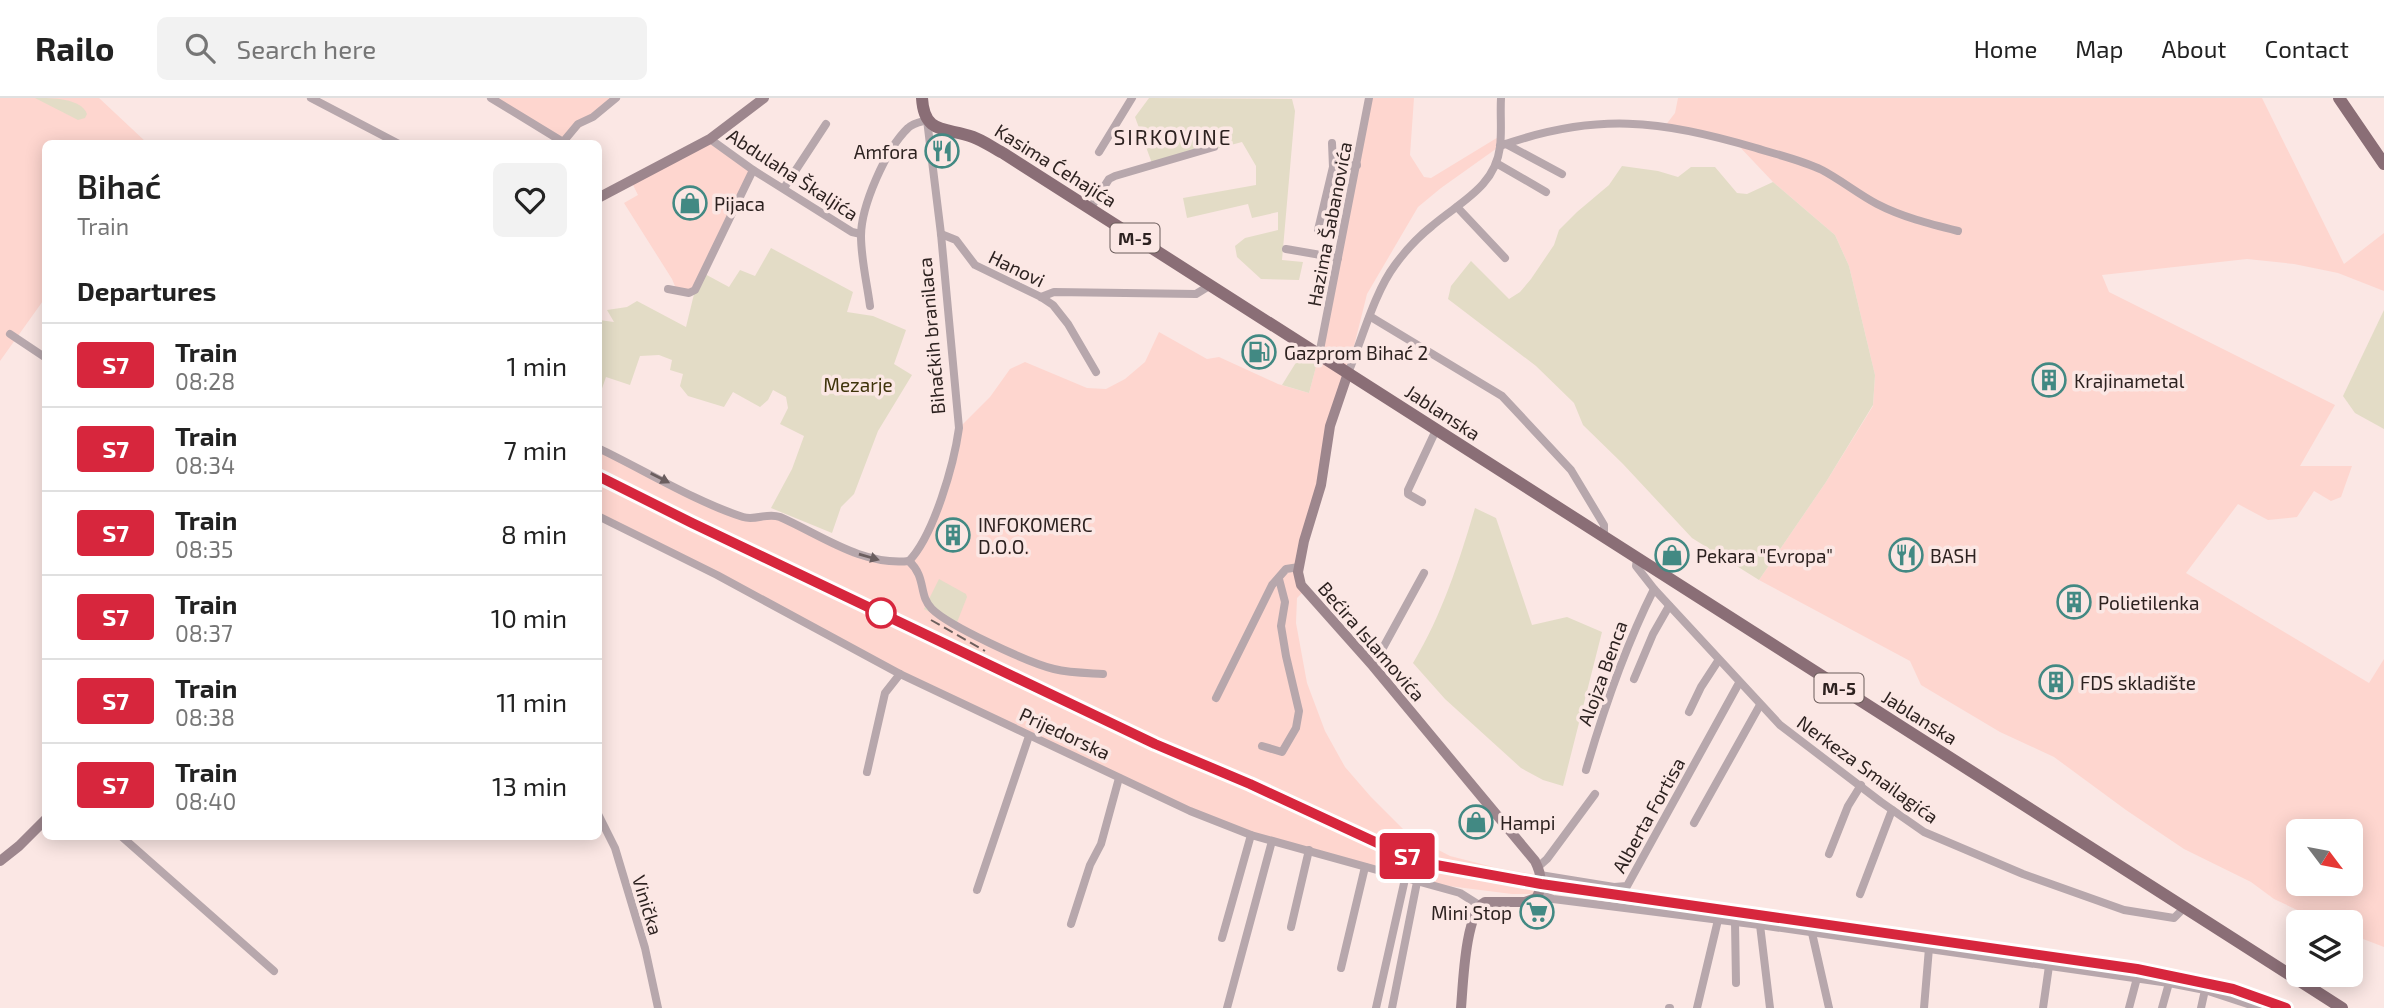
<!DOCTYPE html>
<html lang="en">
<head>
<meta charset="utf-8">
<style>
	:root { --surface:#fff; --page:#f2f2f2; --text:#222; --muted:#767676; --line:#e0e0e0 }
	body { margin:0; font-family:"Exo 2",sans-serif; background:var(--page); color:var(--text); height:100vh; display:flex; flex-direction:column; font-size:26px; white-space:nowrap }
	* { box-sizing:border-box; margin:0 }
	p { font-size:23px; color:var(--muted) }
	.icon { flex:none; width:38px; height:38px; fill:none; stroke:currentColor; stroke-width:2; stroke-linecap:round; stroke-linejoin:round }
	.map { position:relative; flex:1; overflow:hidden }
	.side { position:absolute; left:42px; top:42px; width:560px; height:700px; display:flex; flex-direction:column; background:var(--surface); border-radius:10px; box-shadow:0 4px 18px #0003 }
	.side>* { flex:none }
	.badge { padding:0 14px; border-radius:5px; font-size:24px; line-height:46px }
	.needle { width:46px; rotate:122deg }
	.controls { position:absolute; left:2286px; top:721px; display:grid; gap:14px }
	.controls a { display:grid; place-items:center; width:77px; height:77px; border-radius:10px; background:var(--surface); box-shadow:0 4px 18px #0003; font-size:35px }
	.map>.badge { position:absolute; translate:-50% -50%; box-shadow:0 0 0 4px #fff }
	h2 { padding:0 35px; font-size:26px; line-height:63px }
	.round { display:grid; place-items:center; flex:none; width:74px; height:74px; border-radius:10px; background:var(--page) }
	.summary { display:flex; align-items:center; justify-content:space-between; height:119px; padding:0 35px }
	h1 { font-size:33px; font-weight:600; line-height:52px }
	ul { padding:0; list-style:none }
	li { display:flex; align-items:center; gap:21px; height:84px; padding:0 35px; border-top:2px solid var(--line) }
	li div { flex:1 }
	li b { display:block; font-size:26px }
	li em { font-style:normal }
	li .badge { min-width:77px; font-weight:700; text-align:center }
	header { display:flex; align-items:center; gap:42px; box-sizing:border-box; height:98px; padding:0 35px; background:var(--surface); border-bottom:2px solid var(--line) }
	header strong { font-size:33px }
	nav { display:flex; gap:38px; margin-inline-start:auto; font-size:24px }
	.search { width:490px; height:63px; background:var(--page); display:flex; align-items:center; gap:18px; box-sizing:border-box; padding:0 24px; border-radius:10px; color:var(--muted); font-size:26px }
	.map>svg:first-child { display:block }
	.built { fill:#fed6cf; fill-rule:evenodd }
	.green { fill:#e3dcc6 }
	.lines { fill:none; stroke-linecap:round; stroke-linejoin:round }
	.street { stroke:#b7a7ac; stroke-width:8 }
	.secondary { stroke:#9d868d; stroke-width:10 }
	.primary { stroke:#8a6e76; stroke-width:12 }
	.rail { stroke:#6e605e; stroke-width:2; stroke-dasharray:10 5; stroke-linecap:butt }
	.oneway { fill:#6b5e5f }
	.line-casing { stroke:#fff; stroke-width:16 }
	.line { stroke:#d7263d; stroke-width:10 }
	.stop-dot { fill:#fff; stroke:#d7263d; stroke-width:3.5 }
	.labels { text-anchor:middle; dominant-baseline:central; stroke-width:7; stroke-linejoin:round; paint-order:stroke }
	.shield { fill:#fbe7e4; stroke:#6b5d5b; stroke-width:2 }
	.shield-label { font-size:18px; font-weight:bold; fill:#2d2220 }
	.poi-label { font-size:19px; fill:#2d2220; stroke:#fbe7e4; text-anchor:start }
	.street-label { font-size:19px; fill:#2d2220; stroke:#fbe7e4 }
	.park-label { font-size:19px; fill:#3f340b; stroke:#fbe7e4 }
	.neighbourhood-label { font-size:21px; letter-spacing:2px; fill:#2d2220; stroke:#fbe7e4 }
</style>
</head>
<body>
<header>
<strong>Railo</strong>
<div class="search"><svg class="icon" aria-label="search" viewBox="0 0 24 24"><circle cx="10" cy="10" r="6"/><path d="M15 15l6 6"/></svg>Search here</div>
<nav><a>Home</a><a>Map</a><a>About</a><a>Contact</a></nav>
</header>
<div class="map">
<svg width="2384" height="910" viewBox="0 0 2384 910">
	<rect width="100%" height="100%" fill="#fbe7e4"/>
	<g class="built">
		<path d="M0,0H99L147,45L46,46L45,200L0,263Z"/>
		<path d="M491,0H616L563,44Z"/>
		<path d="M1369,0H1414L1410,57L1424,79L1431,80L1500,38V48L1441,90L1418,109L1367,196L1299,469L1305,492L1297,500L1296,525L1307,585L1325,633L1345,669L1371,699L1408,736L1450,758L1497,770L1540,777L1539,796H1512L1417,784L1251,737L1028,638L599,418L598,350L747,421L768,417L867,459L909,463L939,405L959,330L990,299L1010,271L1025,264L1087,290L1106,291L1125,281L1145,264L1159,234L1207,261L1219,259L1278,286L1309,295L1319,257Z"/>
		<path d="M1678,0H2262L2344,166L2384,135V193L2338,175L2294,166L2247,161L2102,177L2109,194L2335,307L2300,368H2352L2341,399L2331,403L2314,393L2297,419L2268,422L2238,406L2186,475L2369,585L2384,561V849L2350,836V824H2323L2274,801L2251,784L2184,751L2126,712L2054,659L2000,634L1921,587L1910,563L1759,482L1826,384L1873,308L1875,277L1849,168L1835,137L1773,84L1736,45L1665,28L1675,15ZM2298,733H2350V786H2298Z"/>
		<path d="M710,41L753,72L695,192L677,193L672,181L624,105L638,97L631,83Z"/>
	</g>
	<g class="green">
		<path d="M35,0C52,0 81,0 87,16L85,20L78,22Z"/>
		<path d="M1149,0L1292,1L1295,13L1282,162L1303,164L1299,182L1261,181L1237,159L1235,148L1245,140L1278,132V114L1252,120L1248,106L1187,120L1183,100L1256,87V68L1242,44L1153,68L1135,19Z"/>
		<path d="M1622,68L1658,73L1678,79L1691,69H1715L1737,95L1747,96L1773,84L1835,137L1849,168L1875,277L1873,307L1826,384L1759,482L1692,440L1623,366L1583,327L1574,305L1536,268L1448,201L1451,188L1471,163L1509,201L1520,194L1531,181L1554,147L1559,132L1577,114L1609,87Z"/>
		<path d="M771,150L853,194L847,214L873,218L906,232L894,266L912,277L878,333L854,396L841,409L832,435L771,410L792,371L804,338L780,326L788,310L786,299L773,292L768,302L760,309L733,294L724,309L688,298L680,288L683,276L670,272L672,262L659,257L640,258L630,287L606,279L599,299V222L614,224L607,212L627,209L637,203L686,229L695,192L703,175L729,189L740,172L755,178Z"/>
		<path d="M2384,212V331L2355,315L2343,298Z"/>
		<path d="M1300,258L1317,265L1309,295L1282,287Z"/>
		<path d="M1475,410L1496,420L1532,527L1567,519L1602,534L1563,688L1543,682L1521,670L1445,601L1413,565C1442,517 1459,464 1475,410Z"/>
		<path d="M939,481L966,496L967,499L956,527L924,511Z"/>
	</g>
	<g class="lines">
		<g class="street">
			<path d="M311,0L399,46"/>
			<path d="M491,0L563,44"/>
			<path d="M710,41L753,72L852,134L861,136"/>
			<path d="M563,44L578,26L593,19L616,0"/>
			<path d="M1506,46L1562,76"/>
			<path d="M1500,48C1596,14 1660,22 1756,50C1778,57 1801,62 1822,72C1841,82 1858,96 1877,106C1902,119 1930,126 1958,133"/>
			<path d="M1099,54L1132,0"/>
			<path d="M1496,65L1546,94"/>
			<path d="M1333,69L1357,67"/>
			<path d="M784,90L826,26"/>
			<path d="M1457,109L1505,160"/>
			<path d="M1090,111L1109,81L1115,78L1214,49"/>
			<path d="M1318,132L1333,69L1332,45"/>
			<path d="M941,136L956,142L975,167L1041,199L1053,207L1068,226L1096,274"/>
			<path d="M1286,151L1338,160"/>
			<path d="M668,191L689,195L695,192L753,72"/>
			<path d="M1041,199L1054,194L1196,196L1209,188"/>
			<path d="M870,208C867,185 861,161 861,138C861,108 886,51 908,30C913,25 920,24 927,22L941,136L959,330C954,366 934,437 909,463"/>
			<path d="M1371,219L1502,298L1571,372L1604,427V440"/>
			<path d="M10,236L46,260"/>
			<path d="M1319,257L1369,0"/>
			<path d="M1348,275C1362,242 1374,195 1395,167C1406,152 1418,139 1432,128C1460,104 1495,89 1500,49C1502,33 1500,16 1501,0"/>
			<path d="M598,350C644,372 696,404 743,419C756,423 767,414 780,419C821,437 862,468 909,463"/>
			<path d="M1422,404L1408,396V392L1436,332"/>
			<path d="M598,418L717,477L900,576L1190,713L1251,737L1460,795L1479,807"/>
			<path d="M1637,461L1636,468L1654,491L1780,627L1881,704L1924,734L2023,776L2124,812L2174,820L2184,810"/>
			<path d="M909,463C927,480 918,497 932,511C949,528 1029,565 1054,571C1070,575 1087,575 1103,576"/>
			<path d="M1373,568L1424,475"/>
			<path d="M1634,581L1653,536L1669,508"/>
			<path d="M1216,600L1272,487L1286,471L1299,469"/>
			<path d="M1689,614L1701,589L1718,563"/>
			<path d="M1262,648L1282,654L1296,630L1299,613L1286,558L1281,528L1285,504L1279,481"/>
			<path d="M1586,672C1604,610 1625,549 1654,491"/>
			<path d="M867,674L885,595L900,576"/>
			<path d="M598,716L615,750L645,850L658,910"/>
			<path d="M1694,725L1760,607"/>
			<path d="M121,738L274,873"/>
			<path d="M1829,756L1848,708L1861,687"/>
			<path d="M1538,769L1547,761L1595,696"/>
			<path d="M1540,777L1614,789L1627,788L1739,585"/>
			<path d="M977,792L1029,638"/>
			<path d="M1539,796L1553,801L1760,827L2169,885L2205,892L2260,910"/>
			<path d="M1860,796L1892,712"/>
			<path d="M1735,824L1736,885"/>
			<path d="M1071,826L1090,767L1101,746L1119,680"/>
			<path d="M1760,827L1770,910"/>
			<path d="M1291,829L1309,752"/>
			<path d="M1812,835L1829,910"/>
			<path d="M1222,840L1251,737"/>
			<path d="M1341,870L1365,769"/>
			<path d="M1227,910L1272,743"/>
			<path d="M1376,910L1405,781"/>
			<path d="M1392,910L1417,784"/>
			<path d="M1669,910H1670"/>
			<path d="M1697,910L1718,822"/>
			<path d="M1924,910L1929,850"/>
			<path d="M2043,910L2049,868"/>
			<path d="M2129,910L2137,880"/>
			<path d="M2162,910L2169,885"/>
			<path d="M2201,910L2205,892"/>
		</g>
		<g class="secondary">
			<path d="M598,100L710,41L764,0"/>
			<path d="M1348,275L1330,328L1321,387L1304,443L1298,474L1301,487L1373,568L1535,763C1541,775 1544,788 1536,800L1525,804H1485C1465,814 1463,888 1461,910"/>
			<path d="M0,763L19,748L46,721"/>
		</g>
		<g class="primary">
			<path d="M922,0C924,37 946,29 973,39C984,43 993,50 1003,55L2342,910"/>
			<path d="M2339,0L2384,66"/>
		</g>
		<g class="rail">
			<path d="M598,377L692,425L1155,646L1250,686L1399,755L1425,765L1541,786L2137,871L2233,891L2286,910"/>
			<path d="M598,399H599"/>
			<path d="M931,522L985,553"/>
		</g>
	</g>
	<defs><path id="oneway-solid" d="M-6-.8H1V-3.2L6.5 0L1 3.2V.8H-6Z" transform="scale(1.75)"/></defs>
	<g class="oneway">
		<use href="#oneway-solid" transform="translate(660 380) rotate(27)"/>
		<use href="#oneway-solid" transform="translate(869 459) rotate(16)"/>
	</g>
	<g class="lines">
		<defs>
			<path id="line" d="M598,378L692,425L1155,646L1250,686L1399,755L1425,765L1541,786L2137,871L2233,891L2286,910"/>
		</defs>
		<use href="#line" class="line-casing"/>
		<use href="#line" class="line"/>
	</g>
	<defs>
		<symbol id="restaurant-ring" viewBox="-11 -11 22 22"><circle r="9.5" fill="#fbe7e4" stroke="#428983" stroke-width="1.5"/><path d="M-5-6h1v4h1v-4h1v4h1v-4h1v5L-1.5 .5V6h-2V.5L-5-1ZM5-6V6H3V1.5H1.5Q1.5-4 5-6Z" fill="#428983"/></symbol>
		<symbol id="shop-ring" viewBox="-11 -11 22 22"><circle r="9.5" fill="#fbe7e4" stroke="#428983" stroke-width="1.5"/><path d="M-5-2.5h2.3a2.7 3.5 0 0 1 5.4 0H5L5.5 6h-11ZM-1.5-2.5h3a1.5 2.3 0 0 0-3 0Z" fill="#428983"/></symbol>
		<symbol id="fuel-ring" viewBox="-11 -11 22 22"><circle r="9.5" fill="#fbe7e4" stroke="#428983" stroke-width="1.5"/><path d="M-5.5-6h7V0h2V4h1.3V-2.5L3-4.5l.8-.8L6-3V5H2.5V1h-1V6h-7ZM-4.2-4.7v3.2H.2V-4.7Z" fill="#428983"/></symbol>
		<symbol id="building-ring" viewBox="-11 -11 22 22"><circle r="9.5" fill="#fbe7e4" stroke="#428983" stroke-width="1.5"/><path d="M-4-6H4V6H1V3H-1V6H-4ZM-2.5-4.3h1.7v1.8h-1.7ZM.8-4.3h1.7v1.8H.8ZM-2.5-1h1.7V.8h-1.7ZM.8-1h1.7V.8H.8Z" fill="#428983"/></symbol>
		<symbol id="supermarket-ring" viewBox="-11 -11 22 22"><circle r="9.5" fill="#fbe7e4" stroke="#428983" stroke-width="1.5"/><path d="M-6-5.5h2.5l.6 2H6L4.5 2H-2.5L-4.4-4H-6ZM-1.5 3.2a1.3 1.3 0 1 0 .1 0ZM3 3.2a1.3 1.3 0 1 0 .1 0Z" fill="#428983"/></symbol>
	</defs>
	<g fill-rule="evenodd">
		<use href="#restaurant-ring" x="923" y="34" width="38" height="38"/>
		<use href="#shop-ring" x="671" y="86" width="38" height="38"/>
		<use href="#fuel-ring" x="1240" y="235" width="38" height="38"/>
		<use href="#building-ring" x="2030" y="263" width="38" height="38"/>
		<use href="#building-ring" x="934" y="418" width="38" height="38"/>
		<use href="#shop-ring" x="1653" y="438" width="38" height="38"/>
		<use href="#restaurant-ring" x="1887" y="438" width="38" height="38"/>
		<use href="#building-ring" x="2055" y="485" width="38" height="38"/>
		<use href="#building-ring" x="2037" y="565" width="38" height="38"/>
		<use href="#shop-ring" x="1457" y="705" width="38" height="38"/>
		<use href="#supermarket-ring" x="1518" y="795" width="38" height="38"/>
	</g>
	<circle class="stop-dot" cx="881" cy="515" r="14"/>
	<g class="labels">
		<g class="shield">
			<rect x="1110.5" y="125.5" width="49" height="29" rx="5"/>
			<rect x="1814.5" y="575.5" width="49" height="29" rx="5"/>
		</g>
		<g class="shield-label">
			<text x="1135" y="140">M-5</text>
			<text x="1839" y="590">M-5</text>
		</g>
		<g class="poi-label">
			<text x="918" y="53" text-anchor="end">Amfora</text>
			<text x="714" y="105">Pijaca</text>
			<text x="1284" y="254">Gazprom Bihać 2</text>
			<text x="2074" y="282">Krajinametal</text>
			<text x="978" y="426">INFOKOMERC<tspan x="978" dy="22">D.O.O.</tspan></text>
			<text x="1696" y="457">Pekara "Evropa"</text>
			<text x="1930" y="457">BASH</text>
			<text x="2098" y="504">Polietilenka</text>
			<text x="2080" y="584">FDS skladište</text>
			<text x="1500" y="724">Hampi</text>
			<text x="1512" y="814" text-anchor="end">Mini Stop</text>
		</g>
		<g class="street-label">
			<text transform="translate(1056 67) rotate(32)">Kasima Ćehajića</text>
			<text transform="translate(793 76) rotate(33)">Abdulaha Škaljića</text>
			<text transform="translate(1329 126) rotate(-79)">Hazima Šabanovića</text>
			<text transform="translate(1017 170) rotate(26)">Hanovi</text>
			<text transform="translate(931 238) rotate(-95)">Bihaćkih branilaca</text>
			<text transform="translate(1443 314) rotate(33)">Jablanska</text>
			<text transform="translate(1372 543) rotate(49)">Bećira Islamovića</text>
			<text transform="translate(1602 575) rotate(-70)">Alojza Benca</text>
			<text transform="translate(1920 619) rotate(32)">Jablanska</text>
			<text transform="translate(1065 635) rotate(25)">Prijedorska</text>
			<text transform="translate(1868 671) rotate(36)">Nerkeza Smailagića</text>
			<text transform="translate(1648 717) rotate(-61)">Alberta Fortisa</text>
			<text transform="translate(648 807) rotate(73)">Vinička</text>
		</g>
		<g class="park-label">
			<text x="858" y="286">Mezarje</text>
		</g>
		<g class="neighbourhood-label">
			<text x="1173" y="38">SIRKOVINE</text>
		</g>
	</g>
</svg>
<div class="controls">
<a><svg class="needle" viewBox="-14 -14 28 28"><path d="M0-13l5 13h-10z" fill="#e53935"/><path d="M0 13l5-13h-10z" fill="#767676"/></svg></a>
<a><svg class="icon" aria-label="layers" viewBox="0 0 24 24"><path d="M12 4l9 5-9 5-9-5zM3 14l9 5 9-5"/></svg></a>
</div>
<b class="badge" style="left:1407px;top:758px;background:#d7263d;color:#fff">S7</b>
<section class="side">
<div class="summary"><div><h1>Bihać</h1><p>Train</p></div><a class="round"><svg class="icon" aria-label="heart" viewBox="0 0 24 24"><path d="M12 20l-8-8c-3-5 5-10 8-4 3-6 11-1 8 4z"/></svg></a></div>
<h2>Departures</h2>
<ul>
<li><span class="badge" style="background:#d7263d;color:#fff">S7</span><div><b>Train</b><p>08:28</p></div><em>1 min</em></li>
<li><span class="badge" style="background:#d7263d;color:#fff">S7</span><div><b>Train</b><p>08:34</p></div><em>7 min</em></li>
<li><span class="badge" style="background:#d7263d;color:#fff">S7</span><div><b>Train</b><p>08:35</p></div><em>8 min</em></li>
<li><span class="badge" style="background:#d7263d;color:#fff">S7</span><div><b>Train</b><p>08:37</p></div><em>10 min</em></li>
<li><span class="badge" style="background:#d7263d;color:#fff">S7</span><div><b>Train</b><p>08:38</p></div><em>11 min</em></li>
<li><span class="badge" style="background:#d7263d;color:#fff">S7</span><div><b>Train</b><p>08:40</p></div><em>13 min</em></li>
</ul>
</section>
</div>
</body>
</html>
